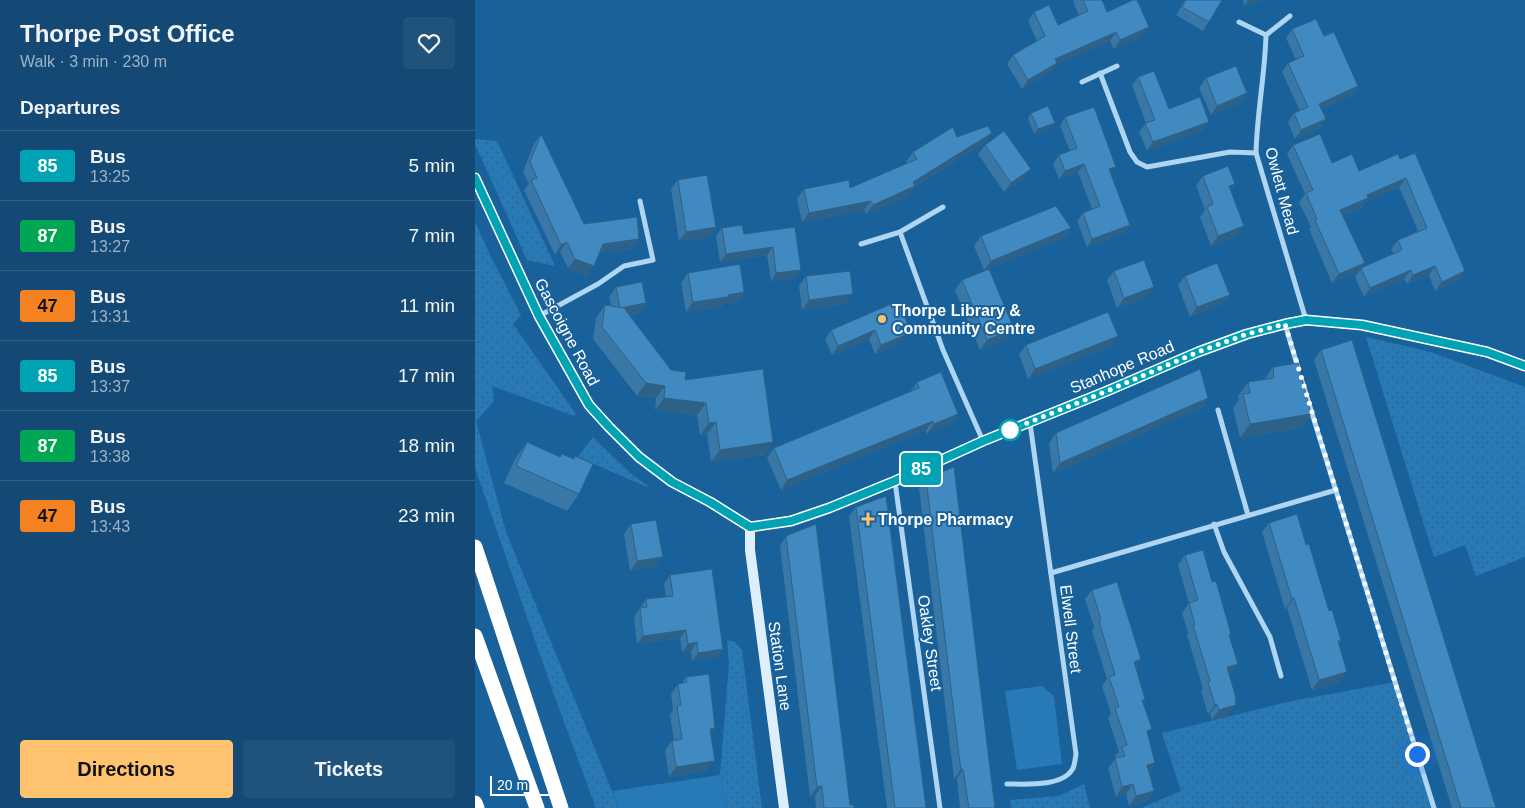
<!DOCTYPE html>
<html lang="en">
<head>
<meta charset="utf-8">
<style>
	:root { --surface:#134974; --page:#20537c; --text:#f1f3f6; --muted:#9db2c5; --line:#326186; --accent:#ffc36f }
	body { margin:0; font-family:Arial,sans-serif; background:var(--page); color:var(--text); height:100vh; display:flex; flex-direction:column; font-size:19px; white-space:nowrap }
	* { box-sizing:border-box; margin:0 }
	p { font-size:16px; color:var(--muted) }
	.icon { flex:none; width:28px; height:28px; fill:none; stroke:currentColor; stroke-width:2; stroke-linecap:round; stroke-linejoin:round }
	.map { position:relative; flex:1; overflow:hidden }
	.sheet { display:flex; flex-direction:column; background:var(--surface); width:475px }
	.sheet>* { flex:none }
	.badge { padding:0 10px; border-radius:4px; font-size:18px; line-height:32px }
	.scale { position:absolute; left:15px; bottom:12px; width:65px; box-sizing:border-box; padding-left:5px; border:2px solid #fff; border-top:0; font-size:14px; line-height:18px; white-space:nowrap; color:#fff; -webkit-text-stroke:4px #19619a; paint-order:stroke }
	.you { position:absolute; width:25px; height:25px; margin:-12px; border:4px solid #fff; border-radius:50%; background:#1a73e8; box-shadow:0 0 0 8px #1a73e833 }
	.map>.badge { position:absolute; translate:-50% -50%; box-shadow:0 0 0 2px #fff }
	h2 { padding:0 20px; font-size:19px; line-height:45px }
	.round { display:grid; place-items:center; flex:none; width:52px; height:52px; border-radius:5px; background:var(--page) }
	.summary { display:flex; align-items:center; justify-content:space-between; height:85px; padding:0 20px }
	h1 { font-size:24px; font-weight:600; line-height:38px }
	.cta { display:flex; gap:10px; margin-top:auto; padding:10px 20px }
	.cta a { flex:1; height:58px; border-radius:5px; background:var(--accent); color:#111; font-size:20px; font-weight:600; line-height:58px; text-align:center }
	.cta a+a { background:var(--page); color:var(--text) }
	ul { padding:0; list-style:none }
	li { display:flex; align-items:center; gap:15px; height:70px; padding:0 20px; border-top:1px solid var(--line) }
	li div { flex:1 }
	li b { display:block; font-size:19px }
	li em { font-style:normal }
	li .badge { min-width:55px; font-weight:700; text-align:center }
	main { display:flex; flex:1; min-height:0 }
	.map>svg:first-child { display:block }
	.grass { fill:url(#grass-dots) }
	.green { fill:#287ab6 }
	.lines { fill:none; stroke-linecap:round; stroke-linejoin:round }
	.street { stroke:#aed5f1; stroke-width:5 }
	.secondary { stroke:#ddeefc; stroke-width:10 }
	.highway { stroke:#fff; stroke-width:15 }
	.wall { fill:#3877a6 }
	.shaded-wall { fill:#2e6187 }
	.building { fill:#418ac1; stroke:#2e6187 }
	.line-casing { stroke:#fff; stroke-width:11 }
	.line { stroke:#00a3b4; stroke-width:8 }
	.walk { stroke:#fff; stroke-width:5; stroke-dasharray:0 9 }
	.poi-dot { fill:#ffc36f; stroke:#19619a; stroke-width:2 }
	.stop-dot { fill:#fff; stroke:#00a3b4; stroke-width:2.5 }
	.labels { text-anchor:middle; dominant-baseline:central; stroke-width:4; stroke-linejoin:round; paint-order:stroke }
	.street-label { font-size:16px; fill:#fff; stroke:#19619a }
	.poi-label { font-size:16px; font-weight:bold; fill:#fff; stroke:#19619a; text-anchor:start }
</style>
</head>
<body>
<main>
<section class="sheet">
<div class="summary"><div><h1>Thorpe Post Office</h1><p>Walk · 3 min · 230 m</p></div><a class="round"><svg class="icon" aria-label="heart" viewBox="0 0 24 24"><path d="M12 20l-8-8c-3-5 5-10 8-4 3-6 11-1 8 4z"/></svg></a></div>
<h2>Departures</h2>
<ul>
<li><span class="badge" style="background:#00a3b4;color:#fff">85</span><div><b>Bus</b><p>13:25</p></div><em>5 min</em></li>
<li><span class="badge" style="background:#00a651;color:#fff">87</span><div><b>Bus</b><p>13:27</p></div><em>7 min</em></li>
<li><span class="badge" style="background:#f58220;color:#111">47</span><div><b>Bus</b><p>13:31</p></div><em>11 min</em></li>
<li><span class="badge" style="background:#00a3b4;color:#fff">85</span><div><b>Bus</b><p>13:37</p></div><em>17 min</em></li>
<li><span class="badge" style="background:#00a651;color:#fff">87</span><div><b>Bus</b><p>13:38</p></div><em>18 min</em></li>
<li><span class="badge" style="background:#f58220;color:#111">47</span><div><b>Bus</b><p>13:43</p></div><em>23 min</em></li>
</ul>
<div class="cta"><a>Directions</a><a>Tickets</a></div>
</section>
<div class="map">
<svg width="1050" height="808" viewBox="0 0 1050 808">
	<defs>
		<pattern id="grass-dots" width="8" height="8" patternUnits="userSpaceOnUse" patternTransform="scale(1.25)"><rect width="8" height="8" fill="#287ab6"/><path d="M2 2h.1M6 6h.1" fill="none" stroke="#3a6381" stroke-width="1.8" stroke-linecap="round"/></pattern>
	</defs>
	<rect width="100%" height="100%" fill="#19619a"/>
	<g class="grass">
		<path d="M0,139L22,141L80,266L52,260L0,144Z"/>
		<path d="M0,222L16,257L46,315L38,324L101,414L99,416L17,386L19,401L1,421L31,532L144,808H121L78,692L0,468Z"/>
		<path d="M891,337L956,352L1050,387V557L1001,576L990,545L959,557Z"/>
		<path d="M118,437L155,473L173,486L172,487L103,457Z"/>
		<path d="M252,640L260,642L267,650L287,808H251L245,775L254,663Z"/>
		<path d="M920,682L959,808H666L706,791L687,733L812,702Z"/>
		<path d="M609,784L615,808H536L535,800L584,796Z"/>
	</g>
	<g class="green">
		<path d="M567,686L579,696L587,764L542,770L530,691Z"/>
		<path d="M245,775L251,808H144L138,791Z"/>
	</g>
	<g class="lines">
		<g class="street">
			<path d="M764,22L791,35L815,16"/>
			<path d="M791,35C790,74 782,113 781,153L831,320"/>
			<path d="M625,73L655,152L662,162L672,167L755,152L781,153"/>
			<path d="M607,82L642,66"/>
			<path d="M425,232L468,350L508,441"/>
			<path d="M386,244L425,232L468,207"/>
			<path d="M64,316L123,284L149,266L178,260L165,201"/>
			<path d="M810,324L823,368"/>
			<path d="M827,381L959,808"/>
			<path d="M743,410L773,515"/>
			<path d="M420,482L465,808"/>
			<path d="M739,524L749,552L795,637L806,676"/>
			<path d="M576,573L861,490"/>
			<path d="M532,784C550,784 586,787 597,770C600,766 600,759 601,754L555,423"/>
		</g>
		<g class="secondary">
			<path d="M0,178L64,316L114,405L134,427L164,457L197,482L235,502L275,527L316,521L354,508L420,481L508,441L632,391L723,352L772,334L810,324L831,320L887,325L1012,352L1050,366"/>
			<path d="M275,527V550L309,808"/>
		</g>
		<g class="highway">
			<path d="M0,547L86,808"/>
			<path d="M0,636L62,808"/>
			<path d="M0,803L2,808"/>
		</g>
	</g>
	<g class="wall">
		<path d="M599,0H627L632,12L668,36L639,49L635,41L582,64L576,72L547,89L532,64L538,55L562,41L553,21L559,12L583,25L604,15L598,2Z"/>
		<path d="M710,0H747L728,31L701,15Z"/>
		<path d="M768,0H787L769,6Z"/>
		<path d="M817,29L849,36L883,86L877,95L846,109L851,119L845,128L820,139L813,122L819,113L825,111L807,72L813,63L821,60L811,38Z"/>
		<path d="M663,77L694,109L734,122L728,130L672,151L664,132L671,123L657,85Z"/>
		<path d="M731,78L772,93L765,103L736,115L724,88Z"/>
		<path d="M556,113L580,123L576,128L559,134L553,118Z"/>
		<path d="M590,117L635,174L655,225L649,233L612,247L602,221L608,213L617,209L603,172L584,179L578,164L584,155L595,151L585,126Z"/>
		<path d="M66,134L109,224L157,249L124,253L119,266L112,276L93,268L85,252L80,255L49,190L54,184L48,172L59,144Z"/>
		<path d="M482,137L510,143L439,187L433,196L391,214L389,210L327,222L322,199L329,189L375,188L432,163L431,162L438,152Z"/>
		<path d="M510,145L549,179L529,192L503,154Z"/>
		<path d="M818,145L857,163L884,171L925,159L984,280L960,291L954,275L932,284L929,279L889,297L880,277L886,268L919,254L916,249L923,240L943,231L924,187L890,202L887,207L868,215L883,272L857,283L834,229L836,227L824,202L830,194L812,154Z"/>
		<path d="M728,176L760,184L756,190L762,236L736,246L725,217L730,210L721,186Z"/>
		<path d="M203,180L241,227L234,237L204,241L196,189Z"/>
		<path d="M320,227V278L296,281L292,255L245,262L241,236L247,228L269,234Z"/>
		<path d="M596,228L589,238L509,270L499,246L506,236Z"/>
		<path d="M639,271L672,297L642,308L632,280Z"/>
		<path d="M213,273L269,292L262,302L248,304L247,307L211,312L206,283Z"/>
		<path d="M331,276L371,304L327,310L324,286Z"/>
		<path d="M710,276L755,295L748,304L715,317L703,285Z"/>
		<path d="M487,280L539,329L532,339L505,350L480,290Z"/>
		<path d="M141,287L164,313L154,315L196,370L210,380L290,455L236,462L232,434L225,435L222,415L180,410L181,398L162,396L118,339L121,318L130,305L136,306L134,297Z"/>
		<path d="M423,301L428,332L423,344L400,354L394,339L357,355L350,339L356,330Z"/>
		<path d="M551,345L636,346L553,379L544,354Z"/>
		<path d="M846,350L1021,808H977L839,360Z"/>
		<path d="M798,367L836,414L826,428L765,438L758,408L764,400L763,396L773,382L789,380Z"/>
		<path d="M442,382L483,414L476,424L452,434L451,430L306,490L292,458L299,448L435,392Z"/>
		<path d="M733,398L726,408L578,473L574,443L581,433Z"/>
		<path d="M52,442L85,457L87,454L98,459L100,456L104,494L92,511L29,483L40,459Z"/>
		<path d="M451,478L520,808H485L482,779H479L444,488Z"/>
		<path d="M381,507L451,808H412L374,516Z"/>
		<path d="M794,523L831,545L854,611L866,640L864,644L865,682L837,690L812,608L810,609L787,532Z"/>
		<path d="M156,524L181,566L155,571L149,534Z"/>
		<path d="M311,536L375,805L379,808H341L340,796L335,797L305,546Z"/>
		<path d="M710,555L737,582L756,634L754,637L763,664L756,673L754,674L761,698L754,715L737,720L735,714H733L726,691L728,689L712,635L713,633L707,613L714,603L703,565Z"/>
		<path d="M195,575L248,649L242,657L217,661L216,651L207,652L205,638L162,644L159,617L171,599L191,597L189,584Z"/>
		<path d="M617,590L666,659L661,667L670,699L668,702L673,735L680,763L674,772L679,791L672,801L654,806L651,794L641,797L633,768L641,758L640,756L644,752L633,718L636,714L627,686L632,679L617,631L619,627L610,599Z"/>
		<path d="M211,677L240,728L236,735L233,770L194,777L190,750L197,741L199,740L195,715L198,710L196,694L203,684L207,683Z"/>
	</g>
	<g class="shaded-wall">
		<path d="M773,0H787L769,6Z"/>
		<path d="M674,27L668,36L639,49L645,40Z"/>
		<path d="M641,32L635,41L582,64L576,72L547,89L553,80L580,59Z"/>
		<path d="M883,86L877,95L838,112L844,104Z"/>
		<path d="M772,93L765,103L736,115L742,106Z"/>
		<path d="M851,119L845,128L820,139L826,130Z"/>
		<path d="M734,122L728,130L672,151L678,142Z"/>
		<path d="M580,123L576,128L559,134L563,129Z"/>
		<path d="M517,133L510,143L439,187L433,196L391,214L398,205L438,182Z"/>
		<path d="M609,164L603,172L584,179L590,171Z"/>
		<path d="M641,167L635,175L634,169Z"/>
		<path d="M556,169L549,179L529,192L536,183Z"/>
		<path d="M931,178L924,187L890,202L887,207L859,218L865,210L892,195Z"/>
		<path d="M760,184L753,194L754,186Z"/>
		<path d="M396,201L389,210L327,222L334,213Z"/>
		<path d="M655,225L649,233L612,247L617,239Z"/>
		<path d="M769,226L762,236L736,246L743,236Z"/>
		<path d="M241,227L234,237L204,241L211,232Z"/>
		<path d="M596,228L589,238L509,270L516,261Z"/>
		<path d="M164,239L157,249L121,254L128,244Z"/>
		<path d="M92,242L85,252L80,255L86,245Z"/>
		<path d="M298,247L292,255L245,262L251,254Z"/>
		<path d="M100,259L119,266L112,276L93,268Z"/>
		<path d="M890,263L883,272L857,283L864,274Z"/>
		<path d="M960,266L954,275L932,284L938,275Z"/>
		<path d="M326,270L320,278L296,281L301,273Z"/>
		<path d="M936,270L929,279L889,297L895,288Z"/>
		<path d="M990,271L984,280L960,291L967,282Z"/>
		<path d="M679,287L672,297L642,308L649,298Z"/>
		<path d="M269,292L262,302L248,304L247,307L211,312L218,302L253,295Z"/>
		<path d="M378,294L371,304L327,310L334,300Z"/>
		<path d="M755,295L748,304L715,317L722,307Z"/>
		<path d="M171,303L164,313L138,317L145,308Z"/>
		<path d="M433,325L427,334L426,327Z"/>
		<path d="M539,329L532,339L505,350L512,340Z"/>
		<path d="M400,330L394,339L357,355L363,346Z"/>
		<path d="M430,335L423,344L400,354L406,345Z"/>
		<path d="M643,336L636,346L553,379L560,369Z"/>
		<path d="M171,383L190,386L181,398L162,396Z"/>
		<path d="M189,398L231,403L222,415L180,410Z"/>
		<path d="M733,398L726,408L578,473L585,463Z"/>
		<path d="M483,414L476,424L452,434L459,424Z"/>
		<path d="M836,414L826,428L765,438L775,424Z"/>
		<path d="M458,421L451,430L306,490L312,480Z"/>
		<path d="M241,422L232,434L225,435L234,423Z"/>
		<path d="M298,442L290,455L236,462L245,450Z"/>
		<path d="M188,557L181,566L155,571L162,561Z"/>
		<path d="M819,598L812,608L810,609L817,599Z"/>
		<path d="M211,630L205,638L162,644L168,636Z"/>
		<path d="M222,642L216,651L207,652L213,644Z"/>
		<path d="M248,649L242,657L217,661L223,653Z"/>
		<path d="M666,659L659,669V662Z"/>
		<path d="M763,664L756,673L745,677L752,667Z"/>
		<path d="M872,672L865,682L837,690L844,680Z"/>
		<path d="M761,698L755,707L761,705L754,715L737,720L744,710Z"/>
		<path d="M742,704L735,714H733L740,705Z"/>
		<path d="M240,728L234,738L235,729Z"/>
		<path d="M240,761L233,770L194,777L201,767Z"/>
		<path d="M680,763L673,773L672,765Z"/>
		<path d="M486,769H488L482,779H479Z"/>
		<path d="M658,784L651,794L641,797L647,787Z"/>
		<path d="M347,786L340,796L335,797L342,787Z"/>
		<path d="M679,791L672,801L654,806L661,796Z"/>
	</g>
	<g class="building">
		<path d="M608,0H627L632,12L658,0H662L674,27L645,40L641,32L580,59L582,63L553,80L538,55L570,36L559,12L574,5L583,25L613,11Z"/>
		<path d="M711,0H747L734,22L707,7Z"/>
		<path d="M841,19L849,36L859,32L883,86L844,104L851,119L826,130L819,113L833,107L813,63L829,56L817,29Z"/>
		<path d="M761,66L772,93L742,106L731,78Z"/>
		<path d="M679,71L694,109L725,97L734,122L678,142L670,123L680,120L663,77Z"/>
		<path d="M573,106L580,123L563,129L556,113Z"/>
		<path d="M619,107L641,167L634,169L655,225L617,239L608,213L625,206L609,164L590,171L584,155L602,148L590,117Z"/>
		<path d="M513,126L517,133L438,182L440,186L398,205L396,201L334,213L329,189L374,180L375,188L442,159L438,152L478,127L482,137Z"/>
		<path d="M529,131L556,169L536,183L510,145Z"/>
		<path d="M66,134L109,224L162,217L164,239L128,244L119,266L100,259L92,242L86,245L56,180L62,178L55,162Z"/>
		<path d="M845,134L857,163L877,154L884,171L923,154L925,159L940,153L990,271L967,282L960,266L938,275L936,270L895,288L886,268L927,250L923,240L952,228L931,178L892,195L893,198L865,210L890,263L864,274L840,220L842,219L831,193L838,190L818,145Z"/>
		<path d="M753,166L760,184L754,186L769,226L743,236L732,207L738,204L728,176Z"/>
		<path d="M232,175L241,227L211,232L203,180Z"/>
		<path d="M581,206L596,228L516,261L506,236Z"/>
		<path d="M267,225L269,234L320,227L326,270L301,273L298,247L251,254L247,228Z"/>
		<path d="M669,260L679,287L649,298L639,271Z"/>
		<path d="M742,263L755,295L722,307L710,276Z"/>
		<path d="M265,264L269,292L253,295V297L218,302L213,273Z"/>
		<path d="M514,269L539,329L512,340L487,280Z"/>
		<path d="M375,271L378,294L334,300L331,276Z"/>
		<path d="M167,282L171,303L145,308L141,287Z"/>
		<path d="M423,301L433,325L426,327L430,335L406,345L400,330L363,346L356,330Z"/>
		<path d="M130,305L149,308L196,370L211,372L210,380L288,369L298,442L245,450L241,422L234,423L231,403L189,398L190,386L171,383L127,327Z"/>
		<path d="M633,312L643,336L560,369L551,345Z"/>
		<path d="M877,340L1021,808H986L846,350Z"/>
		<path d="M823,363L836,414L775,424L768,394L775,393L773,382L799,378L798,367Z"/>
		<path d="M725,369L733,398L585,463L581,433Z"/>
		<path d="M466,372L483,414L459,424L458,421L312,480L299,448L444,388L442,382Z"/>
		<path d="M52,442L85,457L87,454L99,459L100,456L118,464L104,494L41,466Z"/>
		<path d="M479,467L513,752L520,808H494L488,769H486L484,756L451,478Z"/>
		<path d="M411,496L451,808H420L381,507Z"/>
		<path d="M822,514L831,545L834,544L854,611L857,610L866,640L863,641L872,672L844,680L819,598L817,599L794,523Z"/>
		<path d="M181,520L188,557L162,561L156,524Z"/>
		<path d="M341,524L375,805H379V808H349L347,786L342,787L311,536Z"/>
		<path d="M728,550L737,582L741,581L756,634L754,635L763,664L752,667L761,698L760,699L761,705L744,710L742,704L740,705L733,682L735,681L718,625H720L714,603L723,600L710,555Z"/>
		<path d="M237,569L248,649L223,653L222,642L213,644L211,630L168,636L165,608L172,607L171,599L198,596L195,575Z"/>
		<path d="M642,582L666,659L659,662L670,699L667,700L677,729L672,731L680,763L672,765L679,791L661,796L658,784L647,787L640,758L650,756L647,747L652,745L640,708L644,707L634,677L640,675L624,621L626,620L617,590Z"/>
		<path d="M234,674L240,728L235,729L240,761L201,767L197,741L207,739L202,706L206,705L203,684L212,682L211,677Z"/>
	</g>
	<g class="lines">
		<defs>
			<path id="line" d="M0,178L64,316L114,405L134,427L164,457L197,482L235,502L275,527L316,521L354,508L420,481L508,441L632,391L723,352L772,334L810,324L831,320L887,325L1012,352L1050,366"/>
		</defs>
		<use href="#line" class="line-casing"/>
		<use href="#line" class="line"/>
		<path class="walk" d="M535,430L632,391L723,352L772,334L810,324L942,754"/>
	</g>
	<g class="poi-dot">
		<circle cx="407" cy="319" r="5"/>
		<path d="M390.5 511.5h5v5h5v5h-5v5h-5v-5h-5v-5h5z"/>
	</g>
	<circle class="stop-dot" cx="535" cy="430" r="10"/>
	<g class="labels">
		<g class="street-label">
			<text transform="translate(807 191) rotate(75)">Owlett Mead</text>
			<text transform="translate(92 332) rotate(62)">Gascoigne Road</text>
			<text transform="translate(647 367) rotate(-23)">Stanhope Road</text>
			<text transform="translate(596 629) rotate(83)">Elwell Street</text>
			<text transform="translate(455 643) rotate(82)">Oakley Street</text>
			<text transform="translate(305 666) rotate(82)">Station Lane</text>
		</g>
		<g class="poi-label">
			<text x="417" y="310">Thorpe Library &amp;<tspan x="417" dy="18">Community Centre</tspan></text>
			<text x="403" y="519">Thorpe Pharmacy</text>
		</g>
	</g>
</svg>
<div class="scale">20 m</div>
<div class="you" style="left:942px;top:754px"></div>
<b class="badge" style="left:446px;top:469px;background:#00a3b4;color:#fff">85</b>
</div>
</main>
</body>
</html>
